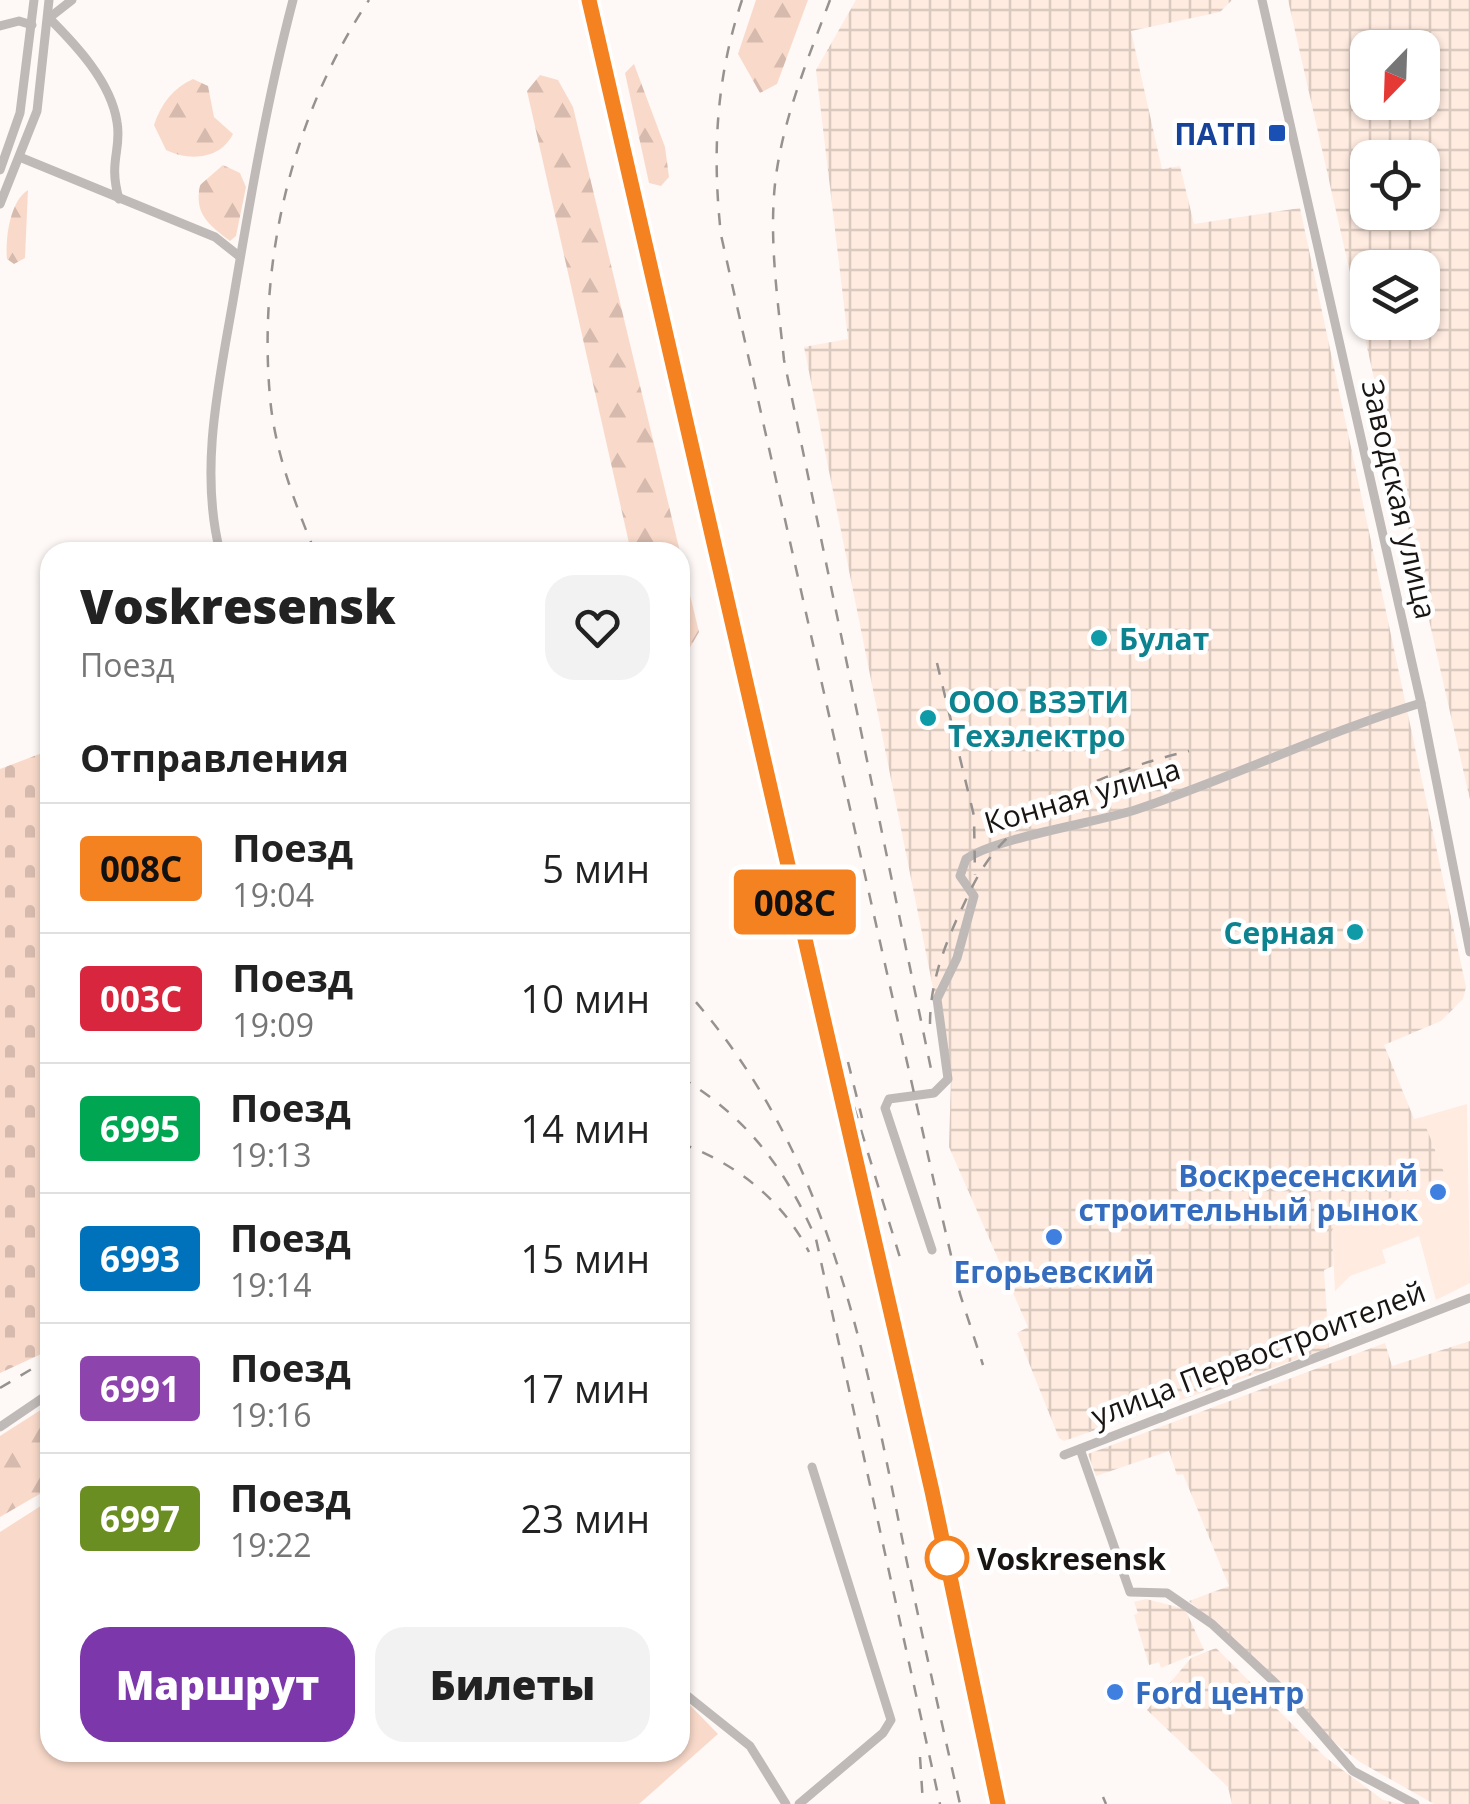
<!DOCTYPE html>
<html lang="ru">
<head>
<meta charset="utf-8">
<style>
	:root { --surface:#fff; --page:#f2f2f2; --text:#222; --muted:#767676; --line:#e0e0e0; --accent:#7c37ab }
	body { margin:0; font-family:"Open Sans",sans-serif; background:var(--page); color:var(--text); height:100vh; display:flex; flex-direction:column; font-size:38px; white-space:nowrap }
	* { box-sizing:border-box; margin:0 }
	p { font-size:32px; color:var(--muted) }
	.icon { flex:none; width:55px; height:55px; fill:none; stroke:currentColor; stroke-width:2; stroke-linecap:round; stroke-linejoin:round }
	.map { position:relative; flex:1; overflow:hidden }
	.side { position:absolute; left:40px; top:542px; width:650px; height:1220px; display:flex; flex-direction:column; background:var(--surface); border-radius:30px; box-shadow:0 2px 8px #0004 }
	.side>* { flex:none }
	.badge { padding:0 20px; border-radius:8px; font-size:35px; line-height:65px }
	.needle { width:65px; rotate:203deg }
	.buttons { position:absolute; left:1350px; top:30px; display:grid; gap:20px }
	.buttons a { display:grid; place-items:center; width:90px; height:90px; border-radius:20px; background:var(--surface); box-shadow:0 2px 8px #0004; font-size:50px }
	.map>.badge { position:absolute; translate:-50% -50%; box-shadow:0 0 0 5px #fff }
	h2 { padding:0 40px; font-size:38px; line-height:90px }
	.round { display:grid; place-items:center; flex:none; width:105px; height:105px; border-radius:30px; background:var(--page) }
	.summary { display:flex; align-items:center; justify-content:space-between; height:170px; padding:0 40px }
	h1 { font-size:48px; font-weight:800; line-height:75px }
	.action { display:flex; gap:20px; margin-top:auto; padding:20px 40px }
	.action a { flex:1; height:115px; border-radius:30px; background:var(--accent); color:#fff; font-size:40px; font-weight:800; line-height:115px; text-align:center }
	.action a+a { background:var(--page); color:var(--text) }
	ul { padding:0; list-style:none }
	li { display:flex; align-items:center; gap:30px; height:130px; padding:0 40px; border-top:2px solid var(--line) }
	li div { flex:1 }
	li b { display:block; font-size:38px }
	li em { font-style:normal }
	li .badge { min-width:110px; font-weight:700; text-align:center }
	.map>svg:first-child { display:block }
	.built { fill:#ffebe0 }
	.industrial { fill:url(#industrial-grid); fill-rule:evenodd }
	.grass { fill:#f9daca }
	.forest { fill:url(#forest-firs) }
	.cemetery { fill:url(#cemetery-stones) }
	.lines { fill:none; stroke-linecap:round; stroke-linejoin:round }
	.minor { stroke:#bfbab7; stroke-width:9 }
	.rail { stroke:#96928f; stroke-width:2.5; stroke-dasharray:12 12; stroke-linecap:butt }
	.line-casing { stroke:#fff; stroke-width:22 }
	.line { stroke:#f58220; stroke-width:15 }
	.transit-dot { fill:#1a4fb4; stroke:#fff; stroke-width:4 }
	.culture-dot { fill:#0f9aa8; stroke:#fff; stroke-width:4 }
	.shop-dot { fill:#3f7fe0; stroke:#fff; stroke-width:4 }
	.stop-dot { fill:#fff; stroke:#f58220; stroke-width:5 }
	.labels { text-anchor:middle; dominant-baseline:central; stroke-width:9; stroke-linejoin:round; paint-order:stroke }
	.transit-label { font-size:30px; font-weight:bold; fill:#164399; stroke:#fff; text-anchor:end }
	.street-label { font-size:30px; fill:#191513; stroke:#fff }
	.culture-label { font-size:30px; font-weight:bold; fill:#0d838f; stroke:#fff; text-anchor:start }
	.shop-label { font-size:30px; font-weight:bold; fill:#366cbe; stroke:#fff; text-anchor:end }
	.stop-label { font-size:30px; font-weight:bold; fill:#191513; stroke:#fff; text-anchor:start }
</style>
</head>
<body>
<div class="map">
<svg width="1470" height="1804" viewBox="0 0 1470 1804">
	<defs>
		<pattern id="industrial-grid" width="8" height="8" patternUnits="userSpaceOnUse" patternTransform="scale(2.5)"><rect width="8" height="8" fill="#ffebe0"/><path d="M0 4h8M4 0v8" fill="none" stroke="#dac9bf"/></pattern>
		<pattern id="forest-firs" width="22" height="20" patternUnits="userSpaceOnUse" patternTransform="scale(2.5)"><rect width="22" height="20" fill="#f9daca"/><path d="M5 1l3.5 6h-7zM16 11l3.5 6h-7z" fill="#d5baad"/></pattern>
		<pattern id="cemetery-stones" width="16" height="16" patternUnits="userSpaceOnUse" patternTransform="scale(2.5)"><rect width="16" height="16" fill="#f9daca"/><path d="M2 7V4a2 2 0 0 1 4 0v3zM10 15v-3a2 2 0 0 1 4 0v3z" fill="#d5baad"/></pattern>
	</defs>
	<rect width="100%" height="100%" fill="#fef9f6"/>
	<path class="built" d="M1467,1104L1470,1283L1436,1300L1419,1236L1382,1250L1386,1263L1350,1276L1335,1291L1332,1230L1345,1217L1445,1175L1422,1117Z"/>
	<g class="industrial">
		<path d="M856,0H1232L1220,12L1131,31L1162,169L1180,166L1194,224L1300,208L1466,987L1463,999L1441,1021L1384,1045L1414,1119L1422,1117L1445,1175L1346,1217L1332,1230L1333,1266L1324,1270L1329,1348L1064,1441L1059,1438L1017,1333L1028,1327L949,1147L951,1077L804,347L848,339L816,70Z"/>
		<path d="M1288,0H1470V800ZM1368,48H1422V102H1368ZM1368,158H1422V212H1368ZM1368,268H1422V322H1368Z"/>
		<path d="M1470,1341V1804H1434L1360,1762L1330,1739L1288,1688L1189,1601L1229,1586L1183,1474L1177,1475L1169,1451L1096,1476L1088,1454L1385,1343L1392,1366Z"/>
		<path d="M1146,1599L1185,1609L1204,1650L1161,1668L1159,1662L1149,1665L1134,1615L1138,1613L1134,1602Z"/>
		<path d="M1216,1648L1325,1757L1383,1800L1401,1804H1232L1228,1787L1147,1710L1191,1658Z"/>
	</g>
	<path class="grass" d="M50,1500V1752H680V1695L718,1734L639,1804H0V1532Z"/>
	<g class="forest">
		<path d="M756,0H808L777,84L760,93L738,54Z"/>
		<path d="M634,64L665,147L669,177L661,186L649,183L625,73Z"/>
		<path d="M540,75L558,80L573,107L680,552H631L527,91Z"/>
		<path d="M193,79L208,86L214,117L233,134C220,160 189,161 166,150L154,125C161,104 173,88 193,79Z"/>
		<path d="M223,165L240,173L246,187L236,236L230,241C208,224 194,214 200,185Z"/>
		<path d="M28,190L25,258L14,264L7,259C5,238 10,201 28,190Z"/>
		<path d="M680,554L699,632L685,656H680Z"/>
		<path d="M50,1404V1488L0,1517V1436Z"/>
	</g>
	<path class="cemetery" d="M50,750V1350L0,1373V769Z"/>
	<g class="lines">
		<g class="minor">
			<path d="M72,0L49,18C76,45 111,82 117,122C122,150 108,161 119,199"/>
			<path d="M1262,0L1421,703L1470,952"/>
			<path d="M0,26L19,21L32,25"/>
			<path d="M22,158L215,237L239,256"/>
			<path d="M0,170L20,113L34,0"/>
			<path d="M0,204L37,111L49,0"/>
			<path d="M220,552C199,470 219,382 233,301C250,200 267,99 293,0"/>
			<path d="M932,1250L885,1108L889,1099L934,1093L948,1079L937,999L957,958L974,896L960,876L966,859C995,838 1094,823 1135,810C1232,778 1323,733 1421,703"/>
			<path d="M0,1427L50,1393"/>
			<path d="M1080,1449L1130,1592L1167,1593L1212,1624L1285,1692L1353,1771L1415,1804"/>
			<path d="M1064,1455L1470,1298"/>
			<path d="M680,1690L750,1746L786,1804"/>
			<path d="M799,1804L883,1733L891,1720L812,1467"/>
		</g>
		<g class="rail">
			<path d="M589,0L932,1491L998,1804"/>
			<path d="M742,0C716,78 712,153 721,235L934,1182L960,1294L983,1365"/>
			<path d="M830,0C808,59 782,120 775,184C769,242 778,302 784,360L931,1069"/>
			<path d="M315,552C296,506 277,457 271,407C256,267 291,117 369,0"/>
			<path d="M937,663L974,816L975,875"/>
			<path d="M680,984C826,1143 861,1333 902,1538C920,1627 940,1715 960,1804"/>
			<path d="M930,1024C930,987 941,955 956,921C966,900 975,878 989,859C1032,800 1121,767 1189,751"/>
			<path d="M848,1062L862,1118"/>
			<path d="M680,1077C746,1116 786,1169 816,1239L940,1804"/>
			<path d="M854,1107L901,1261"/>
			<path d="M680,1143C735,1163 782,1199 809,1252"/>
			<path d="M0,1388L50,1358"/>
			<path d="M920,1757L923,1804"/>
			<path d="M1103,1797L1106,1804"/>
		</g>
	</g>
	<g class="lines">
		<defs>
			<path id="line" d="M589,0L932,1491L998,1804"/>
		</defs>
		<use href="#line" class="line-casing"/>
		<use href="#line" class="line"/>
	</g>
	<rect class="transit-dot" x="1267" y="123" width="20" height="20" rx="5"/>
	<g class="culture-dot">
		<circle cx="1099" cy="638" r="10"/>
		<circle cx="928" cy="718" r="10"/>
		<circle cx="1355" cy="932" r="10"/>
	</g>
	<g class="shop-dot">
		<circle cx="1438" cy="1192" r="10"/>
		<circle cx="1054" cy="1237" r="10"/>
		<circle cx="1115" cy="1692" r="10"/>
	</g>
	<circle class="stop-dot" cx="947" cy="1558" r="20"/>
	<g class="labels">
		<g class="transit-label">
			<text x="1257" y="133">ПАТП</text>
		</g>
		<g class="street-label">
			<text transform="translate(1400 499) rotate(77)">Заводская улица</text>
			<text transform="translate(1082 795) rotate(-16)">Конная улица</text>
			<text transform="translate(1258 1353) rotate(-21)">улица Первостроителей</text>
		</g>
		<g class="culture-label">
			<text x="1119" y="638">Булат</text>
			<text x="948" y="701">ООО ВЗЭТИ<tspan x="948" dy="34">Техэлектро</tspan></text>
			<text x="1335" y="932" text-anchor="end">Серная</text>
		</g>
		<g class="shop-label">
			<text x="1418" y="1175">Воскресенский<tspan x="1418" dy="34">строительный рынок</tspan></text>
			<text x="1054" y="1271" text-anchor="middle">Егорьевский</text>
			<text x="1135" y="1692" text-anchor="start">Ford центр</text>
		</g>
		<g class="stop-label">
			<text x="977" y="1558">Voskresensk</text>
		</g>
	</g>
</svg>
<div class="buttons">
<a><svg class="needle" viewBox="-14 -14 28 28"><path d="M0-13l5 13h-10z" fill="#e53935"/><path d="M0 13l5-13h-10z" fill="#767676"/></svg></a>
<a><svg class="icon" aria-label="locate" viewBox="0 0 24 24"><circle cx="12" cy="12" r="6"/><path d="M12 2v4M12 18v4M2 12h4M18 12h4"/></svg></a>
<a><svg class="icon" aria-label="layers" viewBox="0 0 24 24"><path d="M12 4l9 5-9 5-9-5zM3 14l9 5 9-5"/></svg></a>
</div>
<b class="badge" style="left:795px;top:902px;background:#f58220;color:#111">008С</b>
<section class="side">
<div class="summary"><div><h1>Voskresensk</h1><p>Поезд</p></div><a class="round"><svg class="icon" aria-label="heart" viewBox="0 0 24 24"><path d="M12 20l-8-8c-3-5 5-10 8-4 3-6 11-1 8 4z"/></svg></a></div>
<h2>Отправления</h2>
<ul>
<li><span class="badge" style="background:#f58220;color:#111">008С</span><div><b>Поезд</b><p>19:04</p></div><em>5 мин</em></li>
<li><span class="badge" style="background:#d7263d;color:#fff">003С</span><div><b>Поезд</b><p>19:09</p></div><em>10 мин</em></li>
<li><span class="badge" style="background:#00a651;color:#fff">6995</span><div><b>Поезд</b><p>19:13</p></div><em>14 мин</em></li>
<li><span class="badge" style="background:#0072bc;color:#fff">6993</span><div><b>Поезд</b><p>19:14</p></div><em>15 мин</em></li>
<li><span class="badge" style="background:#8e44ad;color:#fff">6991</span><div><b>Поезд</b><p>19:16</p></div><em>17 мин</em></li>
<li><span class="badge" style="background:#6b8e23;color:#fff">6997</span><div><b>Поезд</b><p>19:22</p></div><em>23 мин</em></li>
</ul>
<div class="action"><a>Маршрут</a><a>Билеты</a></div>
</section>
</div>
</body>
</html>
